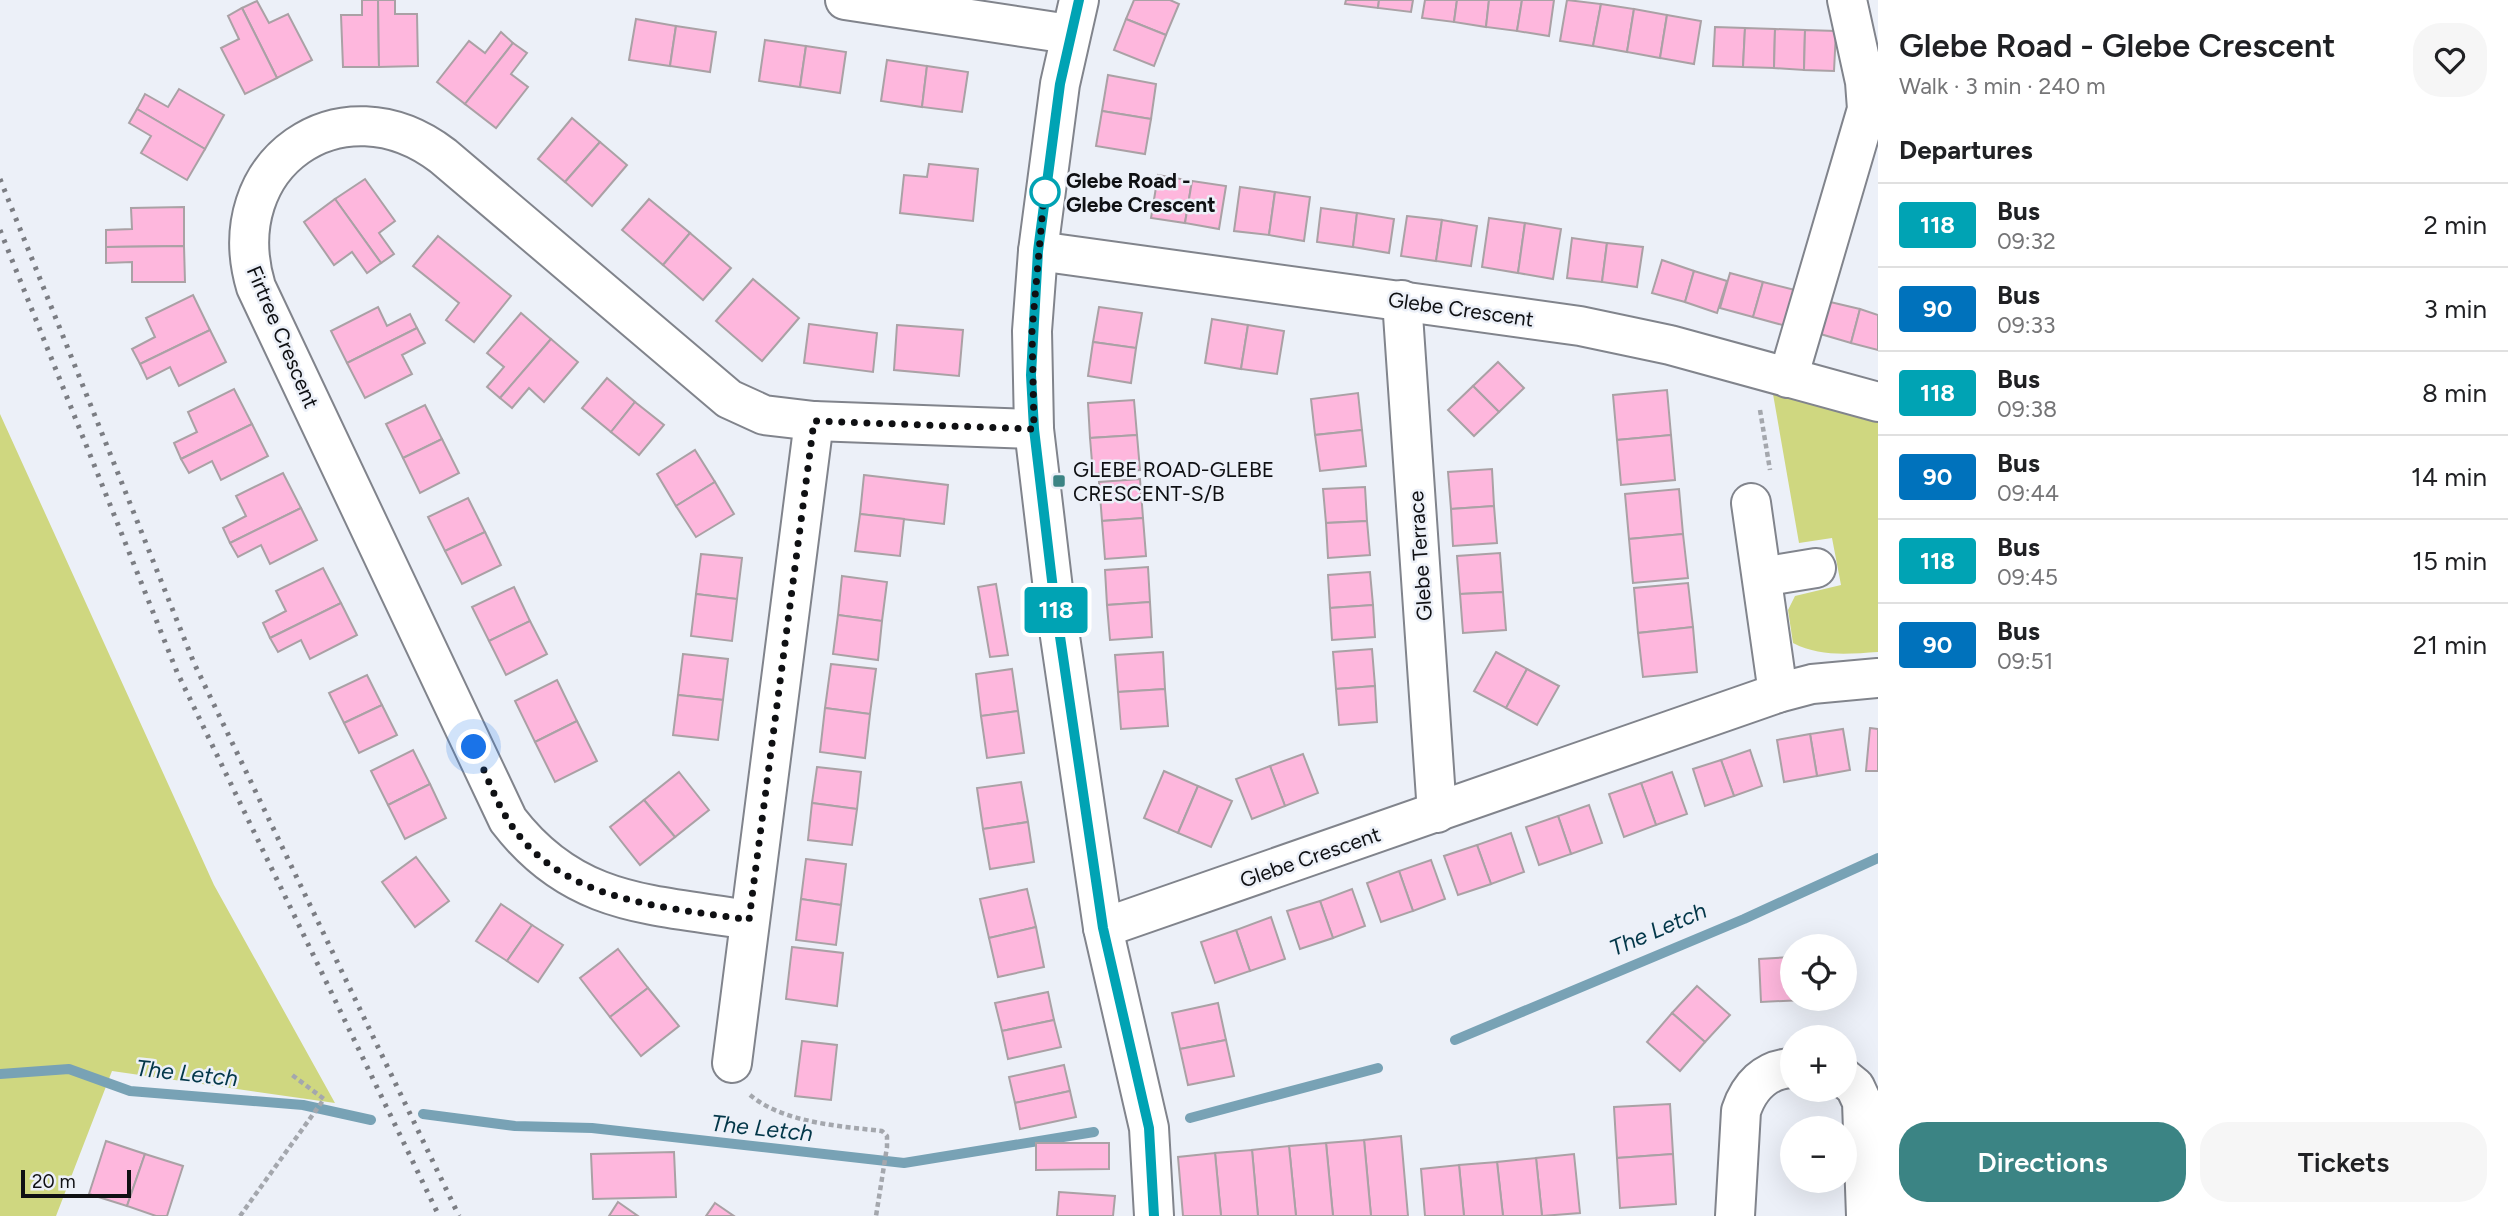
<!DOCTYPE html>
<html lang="en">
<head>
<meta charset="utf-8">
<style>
	:root { --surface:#fff; --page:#f6f6f6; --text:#202124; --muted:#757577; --line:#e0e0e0; --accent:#3b8484 }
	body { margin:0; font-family:Figtree,sans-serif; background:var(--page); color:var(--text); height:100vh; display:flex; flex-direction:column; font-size:26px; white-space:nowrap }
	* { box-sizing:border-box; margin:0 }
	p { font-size:23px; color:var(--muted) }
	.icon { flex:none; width:38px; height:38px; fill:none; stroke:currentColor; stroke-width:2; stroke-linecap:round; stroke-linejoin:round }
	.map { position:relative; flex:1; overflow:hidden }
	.side { display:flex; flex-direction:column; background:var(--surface); width:630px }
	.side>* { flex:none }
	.badge { padding:0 14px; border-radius:5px; font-size:24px; line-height:46px }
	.buttons { position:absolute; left:1780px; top:934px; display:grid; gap:14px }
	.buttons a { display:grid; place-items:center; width:77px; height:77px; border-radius:50%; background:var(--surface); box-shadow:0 7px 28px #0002; font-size:35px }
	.scale { position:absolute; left:21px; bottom:18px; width:110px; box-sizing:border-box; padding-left:7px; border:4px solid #0f1013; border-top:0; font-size:19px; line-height:24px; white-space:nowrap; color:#0f1013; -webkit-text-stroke:5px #ecf0f8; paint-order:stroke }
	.you { position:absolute; width:35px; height:35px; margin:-18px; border:5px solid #fff; border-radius:50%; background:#1a73e8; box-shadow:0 0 0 10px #1a73e833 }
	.map>.badge { position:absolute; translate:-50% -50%; box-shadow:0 0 0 4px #fff }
	h2 { padding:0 21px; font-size:26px; line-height:63px }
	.round { display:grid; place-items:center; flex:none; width:74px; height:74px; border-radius:28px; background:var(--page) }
	.summary { display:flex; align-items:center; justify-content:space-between; height:119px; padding:0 21px }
	h1 { font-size:33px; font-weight:600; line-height:52px }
	.primary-button { display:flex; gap:14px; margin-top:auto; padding:14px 21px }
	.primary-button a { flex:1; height:80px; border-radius:28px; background:var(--accent); color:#fff; font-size:28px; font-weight:600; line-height:80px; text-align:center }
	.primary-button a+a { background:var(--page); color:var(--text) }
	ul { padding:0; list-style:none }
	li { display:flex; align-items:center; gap:21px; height:84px; padding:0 21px; border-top:2px solid var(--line) }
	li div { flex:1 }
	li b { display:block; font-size:26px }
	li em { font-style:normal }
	li .badge { min-width:77px; font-weight:700; text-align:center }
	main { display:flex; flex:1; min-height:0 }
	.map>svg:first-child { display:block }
	.green { fill:#cfd780 }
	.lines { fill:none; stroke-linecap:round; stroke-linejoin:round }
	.stream { stroke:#78a2b5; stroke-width:10 }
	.building { fill:#feb7dd; stroke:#aaa1a5; stroke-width:2 }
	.minor-casing { stroke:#81848c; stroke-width:42 }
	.path { stroke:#a4a7ad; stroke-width:4.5; stroke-dasharray:5 3.5; stroke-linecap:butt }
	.minor { stroke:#fff; stroke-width:38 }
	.rail { stroke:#7b7d83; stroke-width:5; stroke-dasharray:3.5 7; stroke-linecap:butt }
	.line-casing { stroke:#fff; stroke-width:16 }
	.line { stroke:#00a3b4; stroke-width:10 }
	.walk { stroke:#0f1013; stroke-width:7; stroke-dasharray:0 12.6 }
	.stop-dot { fill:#fff; stroke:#00a3b4; stroke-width:3.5 }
	.poi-dot { fill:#3b8484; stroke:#ecf0f8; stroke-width:2.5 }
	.labels { text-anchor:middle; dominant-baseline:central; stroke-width:5; stroke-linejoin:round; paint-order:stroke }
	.stop-label { font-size:21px; font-weight:bold; fill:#0f1013; stroke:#ecf0f8; text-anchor:start }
	.street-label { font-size:21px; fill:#0f1013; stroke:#ecf0f8 }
	.poi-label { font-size:21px; fill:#0f1013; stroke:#ecf0f8; text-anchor:start }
	.water-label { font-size:23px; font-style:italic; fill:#033749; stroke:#ecf0f8 }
</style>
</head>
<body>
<main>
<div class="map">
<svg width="1878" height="1216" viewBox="0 0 1878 1216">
	<rect width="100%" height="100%" fill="#ecf0f8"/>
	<g class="green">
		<path d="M1773,394L1878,421V652C1848,654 1820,657 1793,643L1788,610L1795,596L1841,585L1832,538L1799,543Z"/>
		<path d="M0,414L214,885L335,1103L112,1071L56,1216H0Z"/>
	</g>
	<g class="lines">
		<g class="stream">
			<path d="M1455,1040L1744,919L1878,858"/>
			<path d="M0,1074L69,1069L130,1091L303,1105L371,1120"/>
			<path d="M423,1114L515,1126L592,1128L904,1163L1094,1132"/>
			<path d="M1190,1118L1378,1068"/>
		</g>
	</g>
	<g class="building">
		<path d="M362,0H378L379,67H343L341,15H362Z"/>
		<path d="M378,0H395V14H417L418,66L379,67Z"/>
		<path d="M1134,0H1170L1179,4L1166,35L1126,19Z"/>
		<path d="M1346,0H1379L1378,8L1345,4Z"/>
		<path d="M1379,0H1413L1411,12L1378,8Z"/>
		<path d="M1425,0H1457L1454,22L1422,18Z"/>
		<path d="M1457,0H1489L1486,27L1454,22Z"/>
		<path d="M1489,0H1522L1517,31L1486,27Z"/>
		<path d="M1522,0H1554L1549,36L1517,31Z"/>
		<path d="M1567,0L1601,4L1593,46L1560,41Z"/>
		<path d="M257,1L269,23L288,14L312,60L277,78L242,8Z"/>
		<path d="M1601,4L1634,9L1627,52L1593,46Z"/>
		<path d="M242,8L277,78L245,94L221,48L239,39L228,16Z"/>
		<path d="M1634,9L1667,15L1660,58L1627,52Z"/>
		<path d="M1667,15L1701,21L1694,64L1660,58Z"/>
		<path d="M636,19L676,26L670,66L629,60Z"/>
		<path d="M1126,19L1166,35L1154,66L1114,50Z"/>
		<path d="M676,26L716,32L710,72L670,66Z"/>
		<path d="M1715,27L1745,28L1743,67L1713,66Z"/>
		<path d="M1745,28L1775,29L1774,68L1743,67Z"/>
		<path d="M1775,29L1805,30L1804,70L1774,68Z"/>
		<path d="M1805,30L1836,31L1834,71L1804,70Z"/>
		<path d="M501,32L513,43L465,104L437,82L469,41L485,53Z"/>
		<path d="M765,40L806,46L800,87L759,81Z"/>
		<path d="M513,43L527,53L511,74L528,87L496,128L465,104Z"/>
		<path d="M806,46L846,52L840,93L800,87Z"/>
		<path d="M887,60L927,66L922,107L881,101Z"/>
		<path d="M927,66L968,72L962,112L922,107Z"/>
		<path d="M1108,75L1156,84L1151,119L1102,111Z"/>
		<path d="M179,89L224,115L205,149L137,109L145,94L168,107Z"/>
		<path d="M137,109L205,149L187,180L141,153L151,136L129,123Z"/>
		<path d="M1102,111L1151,119L1145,154L1096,146Z"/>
		<path d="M572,118L600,142L565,182L538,159Z"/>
		<path d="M600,142L627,165L592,206L565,182Z"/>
		<path d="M929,164L978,169L973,221L900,213L904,175L927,177Z"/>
		<path d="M1158,175L1192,181L1185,223L1151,218Z"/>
		<path d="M365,179L395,221L379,233L394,254L381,263L335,199Z"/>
		<path d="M1192,181L1226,186L1219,229L1185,223Z"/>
		<path d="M1240,187L1275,192L1269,235L1234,231Z"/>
		<path d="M1275,192L1310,197L1304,241L1269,235Z"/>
		<path d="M335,199L381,263L367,273L352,252L334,265L304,222Z"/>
		<path d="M649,199L690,233L663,265L622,230Z"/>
		<path d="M184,207V246L106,247V230L132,229L131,208Z"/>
		<path d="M1321,208L1357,213L1353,247L1317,242Z"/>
		<path d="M1357,213L1394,219L1389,253L1353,247Z"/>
		<path d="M1407,216L1442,220L1436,261L1401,256Z"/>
		<path d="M1489,218L1525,223L1518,273L1482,267Z"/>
		<path d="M1442,220L1477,226L1471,266L1436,261Z"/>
		<path d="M1525,223L1561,229L1553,279L1518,273Z"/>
		<path d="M690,233L731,268L703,300L663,265Z"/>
		<path d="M438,236L511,296L474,342L446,320L459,303L413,266Z"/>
		<path d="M1572,238L1607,243L1602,282L1567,278Z"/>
		<path d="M1607,243L1643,247L1637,287L1602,282Z"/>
		<path d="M184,246L185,282H132V262L106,263V247Z"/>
		<path d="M1662,260L1694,271L1685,302L1652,293Z"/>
		<path d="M1694,271L1727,281L1717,313L1685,302Z"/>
		<path d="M1730,273L1763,282L1753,317L1720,308Z"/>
		<path d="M753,279L799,318L762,361L716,321Z"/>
		<path d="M1763,282L1795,290L1786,326L1753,317Z"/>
		<path d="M193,295L210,330L140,364L132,349L155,337L146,318Z"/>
		<path d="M1826,301L1860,309L1851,343L1817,333Z"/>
		<path d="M378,307L387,326L410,314L417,328L347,363L331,331Z"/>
		<path d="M1099,307L1142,313L1136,348L1093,342Z"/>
		<path d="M1860,309L1878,315V350L1851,343Z"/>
		<path d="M521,313L551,339L500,398L487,387L504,367L487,353Z"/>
		<path d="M1212,319L1248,325L1241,369L1205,363Z"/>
		<path d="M809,324L877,333L873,372L804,363Z"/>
		<path d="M897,325L963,330L959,376L894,370Z"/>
		<path d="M1248,325L1284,331L1277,374L1241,369Z"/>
		<path d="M417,328L425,343L402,355L412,374L365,398L347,363Z"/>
		<path d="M210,330L226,362L179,386L170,367L147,379L140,364Z"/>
		<path d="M551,339L578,362L544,402L529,388L512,408L500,398Z"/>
		<path d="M1093,342L1136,348L1131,383L1088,376Z"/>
		<path d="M1498,362L1524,388L1499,412L1473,386Z"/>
		<path d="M607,378L635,402L611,432L582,408Z"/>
		<path d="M1473,386L1499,412L1474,436L1448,410Z"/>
		<path d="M234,389L252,424L181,459L174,443L197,432L188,412Z"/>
		<path d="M1667,390L1671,435L1617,440L1613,395Z"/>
		<path d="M1358,393L1362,430L1315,435L1311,399Z"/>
		<path d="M1134,400L1137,435L1090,438L1088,403Z"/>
		<path d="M635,402L664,425L639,455L611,432Z"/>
		<path d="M425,405L442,439L403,458L386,424Z"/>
		<path d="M252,424L268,456L221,480L212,461L189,473L181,459Z"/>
		<path d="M1362,430L1366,466L1320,471L1315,435Z"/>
		<path d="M1137,435L1140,470L1093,474L1090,438Z"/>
		<path d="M1671,435L1675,480L1621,485L1617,440Z"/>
		<path d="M442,439L459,473L420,493L403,458Z"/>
		<path d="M695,450L715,482L676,506L657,474Z"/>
		<path d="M1492,469L1494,506L1451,509L1448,472Z"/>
		<path d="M283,473L301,508L230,543L223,528L246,516L236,496Z"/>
		<path d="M864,475L948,485L944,524L860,514Z"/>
		<path d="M1140,479L1143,518L1102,521L1099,482Z"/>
		<path d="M715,482L734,514L696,537L676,506Z"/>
		<path d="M1365,487L1367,521L1326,523L1323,489Z"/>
		<path d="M1679,489L1683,534L1629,539L1625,494Z"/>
		<path d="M468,498L485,532L445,551L428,517Z"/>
		<path d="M1494,506L1497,543L1453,546L1451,509Z"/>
		<path d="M301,508L317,540L270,564L261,545L238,557L230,543Z"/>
		<path d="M860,514L904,519L900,556L855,551Z"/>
		<path d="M1143,518L1146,556L1105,559L1102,521Z"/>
		<path d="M1367,521L1370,555L1328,558L1326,523Z"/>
		<path d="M485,532L501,565L462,584L445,551Z"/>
		<path d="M1683,534L1688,578L1633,583L1629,539Z"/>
		<path d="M1500,553L1503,592L1460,594L1457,556Z"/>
		<path d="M701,554L742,558L737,599L696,594Z"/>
		<path d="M1148,567L1150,602L1107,605L1105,570Z"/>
		<path d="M323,568L341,603L270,638L263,623L286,611L276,591Z"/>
		<path d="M1370,572L1373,605L1330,608L1328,575Z"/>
		<path d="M842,576L887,582L882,621L838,615Z"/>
		<path d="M1688,583L1693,627L1638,633L1634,588Z"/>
		<path d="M996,584L1008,655L990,657L978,587Z"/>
		<path d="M514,587L530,621L489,641L472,607Z"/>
		<path d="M1503,592L1506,630L1463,633L1460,594Z"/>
		<path d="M696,594L737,599L732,641L691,636Z"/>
		<path d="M1150,602L1152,637L1110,640L1107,605Z"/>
		<path d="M341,603L357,635L310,659L301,640L278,652L270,638Z"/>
		<path d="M1373,605L1375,637L1332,640L1330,608Z"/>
		<path d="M838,615L882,621L878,660L833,654Z"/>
		<path d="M530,621L547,654L506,675L489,641Z"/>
		<path d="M1693,627L1697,672L1643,677L1638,633Z"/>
		<path d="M1372,649L1375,686L1336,689L1333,652Z"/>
		<path d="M1163,652L1165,689L1118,692L1115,655Z"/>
		<path d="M1496,652L1527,669L1506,708L1474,691Z"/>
		<path d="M683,654L728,659L723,700L678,695Z"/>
		<path d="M831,664L876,669L870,714L825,708Z"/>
		<path d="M1012,669L1018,711L981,716L976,674Z"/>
		<path d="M1527,669L1559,686L1537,725L1506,708Z"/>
		<path d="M367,675L382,705L344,723L329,693Z"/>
		<path d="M557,680L577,721L535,742L515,701Z"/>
		<path d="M1375,686L1377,722L1339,725L1336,689Z"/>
		<path d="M1165,689L1168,726L1121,729L1118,692Z"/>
		<path d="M678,695L723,700L718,740L673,735Z"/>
		<path d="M382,705L397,735L359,753L344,723Z"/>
		<path d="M825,708L870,714L865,758L820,752Z"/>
		<path d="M1018,711L1024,753L987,758L981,716Z"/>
		<path d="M577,721L597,761L555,782L535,742Z"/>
		<path d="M1870,728L1878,729V771H1866Z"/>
		<path d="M1843,729L1850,770L1817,776L1810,734Z"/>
		<path d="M1810,734L1817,776L1784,782L1777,740Z"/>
		<path d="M413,750L430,784L388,805L371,771Z"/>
		<path d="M1750,750L1762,786L1734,796L1721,760Z"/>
		<path d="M1303,754L1318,793L1285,806L1270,766Z"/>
		<path d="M1721,760L1734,796L1705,806L1693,769Z"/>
		<path d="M1270,766L1285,806L1252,819L1236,779Z"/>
		<path d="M817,767L861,772L857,809L812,803Z"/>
		<path d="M1164,771L1198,786L1178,833L1144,818Z"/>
		<path d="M679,772L709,810L675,837L644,800Z"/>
		<path d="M1672,772L1687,814L1656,825L1641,783Z"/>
		<path d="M1021,782L1028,822L983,829L977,788Z"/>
		<path d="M1641,783L1656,825L1624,837L1609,794Z"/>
		<path d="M430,784L446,818L405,839L388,805Z"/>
		<path d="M1198,786L1232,801L1211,847L1178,833Z"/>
		<path d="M644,800L675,837L640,865L610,827Z"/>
		<path d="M812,803L857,809L852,845L808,840Z"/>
		<path d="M1589,805L1602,843L1571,854L1558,816Z"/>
		<path d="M1558,816L1571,854L1539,865L1526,827Z"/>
		<path d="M1028,822L1034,862L990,869L983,829Z"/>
		<path d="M1511,833L1524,872L1491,884L1477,845Z"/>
		<path d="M1477,845L1491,884L1458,895L1444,856Z"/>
		<path d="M416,857L449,901L415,927L382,882Z"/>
		<path d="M806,859L846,864L841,905L801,899Z"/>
		<path d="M1431,860L1445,899L1413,911L1399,871Z"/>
		<path d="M1399,871L1413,911L1381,922L1367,883Z"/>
		<path d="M1027,889L1036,927L989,938L980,899Z"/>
		<path d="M1352,889L1365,926L1333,938L1320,901Z"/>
		<path d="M801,899L841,905L836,945L796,940Z"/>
		<path d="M1320,901L1333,938L1300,949L1287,911Z"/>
		<path d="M501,904L532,925L507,961L476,941Z"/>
		<path d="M1271,917L1285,959L1250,971L1236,930Z"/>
		<path d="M532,925L563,945L538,982L507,961Z"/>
		<path d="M1036,927L1044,967L998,977L989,938Z"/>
		<path d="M1236,930L1250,971L1215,983L1201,942Z"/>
		<path d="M792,947L843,953L837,1006L786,999Z"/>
		<path d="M618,949L648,988L610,1017L580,978Z"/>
		<path d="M1792,957V999L1804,1000L1761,1002L1759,959Z"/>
		<path d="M1697,986L1730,1015L1705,1042L1672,1013Z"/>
		<path d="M648,988L679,1026L641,1056L610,1017Z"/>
		<path d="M1048,992L1054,1020L1002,1031L995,1003Z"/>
		<path d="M1218,1003L1226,1040L1180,1049L1172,1013Z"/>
		<path d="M1672,1013L1705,1042L1680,1071L1647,1042Z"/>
		<path d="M1054,1020L1061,1047L1008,1059L1002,1031Z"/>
		<path d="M1226,1040L1234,1076L1188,1085L1180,1049Z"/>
		<path d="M802,1041L837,1045L831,1100L795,1096Z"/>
		<path d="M1064,1065L1070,1091L1015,1103L1009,1077Z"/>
		<path d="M1070,1091L1076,1117L1020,1129L1015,1103Z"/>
		<path d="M1670,1104L1673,1154L1617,1158L1614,1107Z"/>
		<path d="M1401,1136L1408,1216H1371L1364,1140Z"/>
		<path d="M1364,1140L1371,1216H1333L1326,1143Z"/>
		<path d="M106,1141L145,1154L127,1206L89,1194Z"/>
		<path d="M1036,1143H1109V1169L1036,1170Z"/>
		<path d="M1326,1143L1333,1216H1296L1289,1146Z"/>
		<path d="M1289,1146L1296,1216H1258L1252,1150Z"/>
		<path d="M1252,1150L1258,1216H1221L1215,1153Z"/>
		<path d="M674,1152L676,1197L593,1199L591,1154Z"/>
		<path d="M1215,1153L1221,1216H1183L1178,1157Z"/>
		<path d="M145,1154L183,1166L167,1216H156L127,1206Z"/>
		<path d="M1574,1154L1580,1213L1542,1216L1536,1158Z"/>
		<path d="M1673,1154L1676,1204L1620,1208L1617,1158Z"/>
		<path d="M1536,1158L1542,1216H1503L1497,1162Z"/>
		<path d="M1497,1162L1503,1216H1464L1459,1165Z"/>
		<path d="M1459,1165L1464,1216H1425L1421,1169Z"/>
		<path d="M1059,1192L1115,1196L1113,1216H1057Z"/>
		<path d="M618,1202L638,1216H609Z"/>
		<path d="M715,1203L734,1216H706Z"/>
	</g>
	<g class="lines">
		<defs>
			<g id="minor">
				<path d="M845,0L1069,34"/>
				<path d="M1079,0L1060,84L1038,251L1032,331L1034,429L1053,589L1103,928L1149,1128L1154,1216"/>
				<path d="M1038,251L1580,326L1670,345L1878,402"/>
				<path d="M1402,300L1437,813"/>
				<path d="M1788,378L1867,109L1865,82L1847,0"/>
				<path d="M1751,503L1778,693"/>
				<path d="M1762,577L1816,568"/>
				<path d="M749,920C650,904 574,906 508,820L256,287C219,164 341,78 443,156L729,399L764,415L814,421L1034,429"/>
				<path d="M1103,928L1778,693L1812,684L1878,678"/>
				<path d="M732,1063L814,421"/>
				<path d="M1844,1078L1855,1087L1862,1102L1866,1216"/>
				<path d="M1735,1216L1741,1111C1749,1087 1765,1069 1792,1068"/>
			</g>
		</defs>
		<use href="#minor" class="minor-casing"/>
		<g class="path">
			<path d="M1760,410L1770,470"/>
			<path d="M750,1095C784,1123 839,1126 882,1131L887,1136V1147L876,1216"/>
			<path d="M240,1216L324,1099L292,1075"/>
		</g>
		<use href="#minor" class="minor"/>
		<g class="rail">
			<path d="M0,179L194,663L459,1216"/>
			<path d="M0,230L177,672L439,1216"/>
		</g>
	</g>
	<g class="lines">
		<defs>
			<path id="line" d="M1079,0L1060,84L1038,251L1031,375L1034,429L1053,589L1103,928L1149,1128L1154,1216"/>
		</defs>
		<use href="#line" class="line-casing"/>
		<use href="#line" class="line"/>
		<path class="walk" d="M474,747C485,771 494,798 508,820C560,903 662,906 749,920L814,421L1034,429L1032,331L1045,184V192"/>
	</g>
	<circle class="stop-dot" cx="1045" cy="192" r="14"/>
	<rect class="poi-dot" x="1052" y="474" width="14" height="14" rx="3.5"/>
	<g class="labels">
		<g class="stop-label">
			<text x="1066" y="180">Glebe Road -<tspan x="1066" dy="24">Glebe Crescent</tspan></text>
		</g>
		<g class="street-label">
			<text transform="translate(1461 309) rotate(8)">Glebe Crescent</text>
			<text transform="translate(283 337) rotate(67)">Firtree Crescent</text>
			<text transform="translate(1420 556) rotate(-94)">Glebe Terrace</text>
			<text transform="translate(1310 857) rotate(-19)">Glebe Crescent</text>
		</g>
		<g class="poi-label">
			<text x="1073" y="469">GLEBE ROAD-GLEBE<tspan x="1073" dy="24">CRESCENT-S/B</tspan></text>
		</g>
		<g class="water-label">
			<text transform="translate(1658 929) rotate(-23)">The Letch</text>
			<text transform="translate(187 1073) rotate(6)">The Letch</text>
			<text transform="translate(762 1128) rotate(6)">The Letch</text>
		</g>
	</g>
</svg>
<div class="buttons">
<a><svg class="icon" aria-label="locate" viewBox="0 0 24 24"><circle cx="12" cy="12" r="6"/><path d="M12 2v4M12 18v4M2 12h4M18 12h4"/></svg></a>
<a>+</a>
<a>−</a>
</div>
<div class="scale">20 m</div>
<div class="you" style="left:474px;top:747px"></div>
<b class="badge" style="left:1056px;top:610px;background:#00a3b4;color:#fff">118</b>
</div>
<section class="side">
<div class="summary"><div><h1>Glebe Road - Glebe Crescent</h1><p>Walk · 3 min · 240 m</p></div><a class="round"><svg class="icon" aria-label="heart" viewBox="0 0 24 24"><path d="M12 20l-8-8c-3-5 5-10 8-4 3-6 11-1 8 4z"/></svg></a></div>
<h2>Departures</h2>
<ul>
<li><span class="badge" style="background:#00a3b4;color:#fff">118</span><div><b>Bus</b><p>09:32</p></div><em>2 min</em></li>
<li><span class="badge" style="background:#0072bc;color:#fff">90</span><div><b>Bus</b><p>09:33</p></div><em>3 min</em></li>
<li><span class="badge" style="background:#00a3b4;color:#fff">118</span><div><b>Bus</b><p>09:38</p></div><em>8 min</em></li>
<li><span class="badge" style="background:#0072bc;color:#fff">90</span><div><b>Bus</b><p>09:44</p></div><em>14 min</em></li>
<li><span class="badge" style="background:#00a3b4;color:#fff">118</span><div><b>Bus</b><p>09:45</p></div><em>15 min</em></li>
<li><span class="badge" style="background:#0072bc;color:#fff">90</span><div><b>Bus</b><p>09:51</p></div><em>21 min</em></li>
</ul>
<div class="primary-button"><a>Directions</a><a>Tickets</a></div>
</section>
</main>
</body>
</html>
